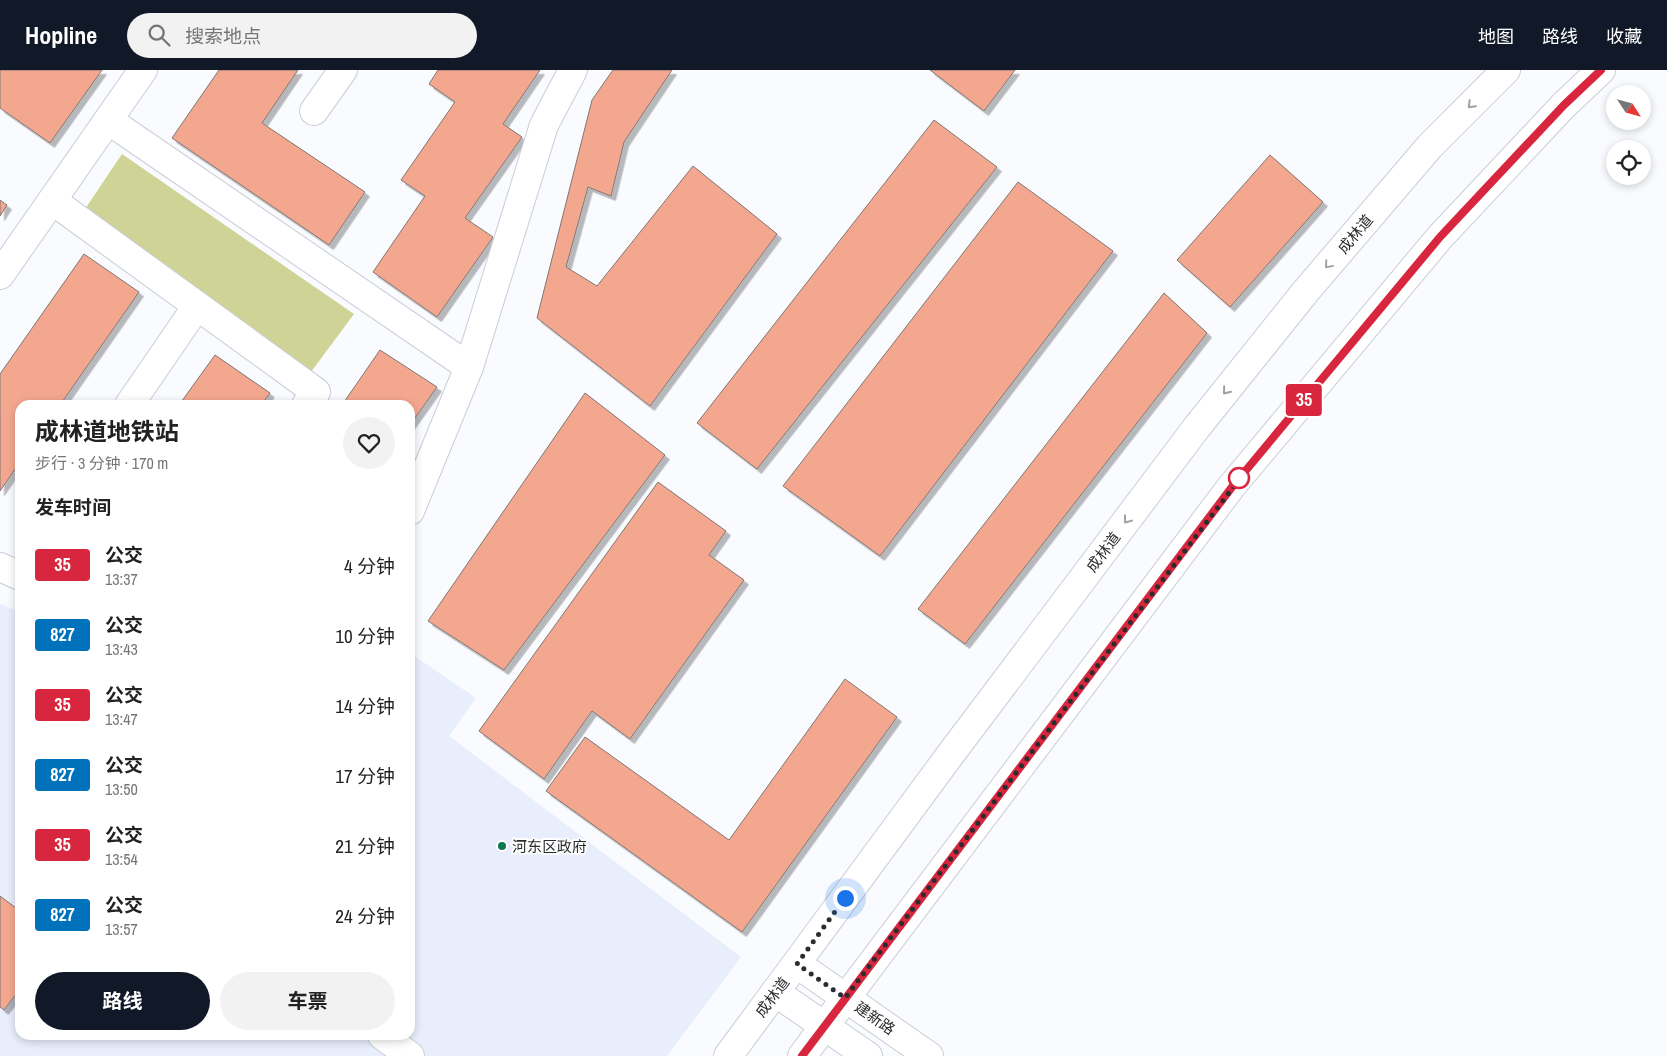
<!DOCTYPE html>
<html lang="zh">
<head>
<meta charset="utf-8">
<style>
	:root { --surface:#fff; --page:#f2f2f2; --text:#222; --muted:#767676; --accent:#111827 }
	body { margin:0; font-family:"Archivo Narrow","Noto Sans SC",sans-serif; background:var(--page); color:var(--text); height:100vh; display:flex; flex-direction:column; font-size:19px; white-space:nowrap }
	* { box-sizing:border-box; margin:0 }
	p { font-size:16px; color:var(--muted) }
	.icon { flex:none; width:28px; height:28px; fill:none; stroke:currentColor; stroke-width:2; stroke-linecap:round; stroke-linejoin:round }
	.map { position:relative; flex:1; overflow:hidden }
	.sheet { position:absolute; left:15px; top:330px; width:400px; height:640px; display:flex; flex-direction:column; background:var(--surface); border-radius:15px; box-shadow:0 2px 8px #0003 }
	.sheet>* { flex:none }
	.badge { padding:0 10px; border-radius:4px; font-size:18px; line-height:32px }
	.needle { width:32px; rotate:126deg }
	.fabs { position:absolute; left:1606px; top:15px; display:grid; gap:10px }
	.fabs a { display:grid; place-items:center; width:45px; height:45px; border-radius:50%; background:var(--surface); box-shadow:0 2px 8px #0003; font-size:25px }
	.you { position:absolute; width:25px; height:25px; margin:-12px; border:4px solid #fff; border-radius:50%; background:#1a73e8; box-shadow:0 0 0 8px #1a73e833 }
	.map>.badge { position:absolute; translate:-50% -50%; box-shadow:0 0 0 2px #fff }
	h2 { padding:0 20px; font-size:19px; line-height:45px }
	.round { display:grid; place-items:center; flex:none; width:52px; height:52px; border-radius:26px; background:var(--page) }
	.overview { display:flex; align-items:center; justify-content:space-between; height:85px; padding:0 20px }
	h1 { font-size:24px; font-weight:700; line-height:38px }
	.button { display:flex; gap:10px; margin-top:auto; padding:10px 20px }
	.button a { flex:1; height:58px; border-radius:30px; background:var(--accent); color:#fff; font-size:20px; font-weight:700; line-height:58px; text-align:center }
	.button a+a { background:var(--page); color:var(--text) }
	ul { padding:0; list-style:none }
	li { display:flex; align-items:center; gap:15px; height:70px; padding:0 20px }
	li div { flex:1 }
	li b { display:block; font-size:19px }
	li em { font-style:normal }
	li .badge { min-width:55px; font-weight:700; text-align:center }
	header { display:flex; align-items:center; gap:30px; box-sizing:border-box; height:70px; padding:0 25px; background:var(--accent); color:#fff }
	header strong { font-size:24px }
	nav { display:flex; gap:28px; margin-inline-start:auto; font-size:18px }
	.search { width:350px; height:45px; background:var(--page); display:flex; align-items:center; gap:12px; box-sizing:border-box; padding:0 18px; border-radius:28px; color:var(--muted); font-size:19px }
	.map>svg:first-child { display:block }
	.built { fill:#e9eefc }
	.green { fill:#d0d396 }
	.building { fill:#f4a78f; stroke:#807672; filter:url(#shadow) }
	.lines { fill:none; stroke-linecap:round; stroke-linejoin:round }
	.minor-casing { stroke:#cacdd7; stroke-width:30 }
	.primary-casing { stroke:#cacdd7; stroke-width:30 }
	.minor { stroke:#fff; stroke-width:28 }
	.primary { stroke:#fff; stroke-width:28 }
	.oneway { stroke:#9fa0a1 }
	.line-casing { stroke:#fff; stroke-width:11 }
	.line { stroke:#d7263d; stroke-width:8 }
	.walk { stroke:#2a2c2f; stroke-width:5; stroke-dasharray:0 9 }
	.stop-dot { fill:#fff; stroke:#d7263d; stroke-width:2.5 }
	.poi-dot { fill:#0e7750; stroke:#fff; stroke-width:2 }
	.labels { text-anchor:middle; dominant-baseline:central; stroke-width:4; stroke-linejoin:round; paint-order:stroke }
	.street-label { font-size:15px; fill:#2a2c2f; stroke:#fff }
	.poi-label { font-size:15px; fill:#2a2c2f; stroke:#fff; text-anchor:start }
</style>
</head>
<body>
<header>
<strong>Hopline</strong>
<div class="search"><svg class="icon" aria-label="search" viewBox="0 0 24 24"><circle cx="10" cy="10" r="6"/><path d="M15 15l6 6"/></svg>搜索地点</div>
<nav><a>地图</a><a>路线</a><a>收藏</a></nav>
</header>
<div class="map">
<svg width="1667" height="986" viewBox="0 0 1667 986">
	<defs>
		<filter id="shadow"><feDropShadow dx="4.5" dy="4.5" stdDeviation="0" flood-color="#0004"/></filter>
	</defs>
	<rect width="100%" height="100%" fill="#f9fbff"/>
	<path class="built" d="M0,534L20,542V965H410V583L476,628L449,666L741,887L667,986H0Z"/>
	<path class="green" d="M122,84L354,244L308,306L81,145Z"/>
	<g class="building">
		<path d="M0,0H102L50,73L0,38Z"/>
		<path d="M219,0H298L262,53L365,122L329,175L172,68Z"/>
		<path d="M438,0H540L503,54L522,67L465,148L493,167L437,247L373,202L425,126L401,110L455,32L429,14Z"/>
		<path d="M613,0H672L624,72L611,126L588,117L566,197L597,216L693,96L777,164L650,336L537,248L592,30Z"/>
		<path d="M930,0H1015L984,41Z"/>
		<path d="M934,50L997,97L757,399L697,353Z"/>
		<path d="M1270,85L1323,132L1230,237L1177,190Z"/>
		<path d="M1018,112L1113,181L880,486L783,416Z"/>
		<path d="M0,130L7,135L0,146Z"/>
		<path d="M84,184L139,222L60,335H20V392L0,421V304Z"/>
		<path d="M1164,223L1207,263L965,574L918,539Z"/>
		<path d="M380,280L437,317L410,355V335H342Z"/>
		<path d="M215,285L270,323L261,335H179Z"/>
		<path d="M585,323L665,385L504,600L428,551Z"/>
		<path d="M658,412L726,461L709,485L744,510L630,669L592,641L544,709L479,661Z"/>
		<path d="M845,609L897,647L742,862L546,721L585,667L729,770Z"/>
		<path d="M0,826L20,841V919L4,940L0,937Z"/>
	</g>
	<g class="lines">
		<defs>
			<g id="minor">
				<path d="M314,41L343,0"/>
				<path d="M108,50L469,297"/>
				<path d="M53,131L316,322L306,335"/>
				<path d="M0,205L143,0"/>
				<path d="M129,335L197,236"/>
				<path d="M410,441L469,297L544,55L573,0"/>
				<path d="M0,497L20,506"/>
				<path d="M797,894L929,986"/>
				<path d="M775,922L868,986"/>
				<path d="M382,965L410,986"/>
			</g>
			<g id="primary">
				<path d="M728,986L950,685L1197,357L1306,221L1430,76L1506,0"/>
				<path d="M802,986L1231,417L1440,167L1564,35L1601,0"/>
			</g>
		</defs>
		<use href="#minor" class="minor-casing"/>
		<use href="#primary" class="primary-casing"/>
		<use href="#minor" class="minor"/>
		<use href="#primary" class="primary"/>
	</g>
	<defs><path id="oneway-chevron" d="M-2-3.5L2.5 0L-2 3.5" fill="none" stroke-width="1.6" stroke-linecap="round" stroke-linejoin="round" transform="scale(1.25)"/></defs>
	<g class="oneway">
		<use href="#oneway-chevron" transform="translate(1471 35) rotate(135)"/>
		<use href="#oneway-chevron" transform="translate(1328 195) rotate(130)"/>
		<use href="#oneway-chevron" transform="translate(1226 321) rotate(129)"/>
		<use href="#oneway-chevron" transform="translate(1127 450) rotate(127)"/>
	</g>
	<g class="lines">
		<defs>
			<path id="line" d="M802,986L1232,417L1440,167L1564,35L1601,0"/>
		</defs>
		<use href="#line" class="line-casing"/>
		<use href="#line" class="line"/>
		<path class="walk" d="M845,828L797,894L845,928L1244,403L1239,408"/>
	</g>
	<circle class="stop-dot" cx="1239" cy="408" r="10"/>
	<circle class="poi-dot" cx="502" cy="776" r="5"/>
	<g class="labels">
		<g class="street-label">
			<text transform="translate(1355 164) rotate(-50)">成林道</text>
			<text transform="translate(1103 482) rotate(-53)">成林道</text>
			<text transform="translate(772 927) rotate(-53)">成林道</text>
			<text transform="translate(875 948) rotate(35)">建新路</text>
		</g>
		<g class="poi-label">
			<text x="512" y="776">河东区政府</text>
		</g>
	</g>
</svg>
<div class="fabs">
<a><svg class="needle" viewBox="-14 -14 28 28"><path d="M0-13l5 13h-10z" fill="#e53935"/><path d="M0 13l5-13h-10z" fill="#767676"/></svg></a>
<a><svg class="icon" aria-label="locate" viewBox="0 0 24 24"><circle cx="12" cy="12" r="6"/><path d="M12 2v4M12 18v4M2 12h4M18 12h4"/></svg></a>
</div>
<div class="you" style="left:845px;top:828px"></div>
<b class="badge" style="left:1304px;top:330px;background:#d7263d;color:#fff">35</b>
<section class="sheet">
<div class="overview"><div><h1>成林道地铁站</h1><p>步行 · 3 分钟 · 170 m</p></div><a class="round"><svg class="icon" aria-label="heart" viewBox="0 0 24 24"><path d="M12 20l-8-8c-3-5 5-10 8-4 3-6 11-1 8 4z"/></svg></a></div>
<h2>发车时间</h2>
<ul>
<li><span class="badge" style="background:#d7263d;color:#fff">35</span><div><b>公交</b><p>13:37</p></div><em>4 分钟</em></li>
<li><span class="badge" style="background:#0072bc;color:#fff">827</span><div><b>公交</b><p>13:43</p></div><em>10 分钟</em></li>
<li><span class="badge" style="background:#d7263d;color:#fff">35</span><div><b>公交</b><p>13:47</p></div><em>14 分钟</em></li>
<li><span class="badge" style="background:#0072bc;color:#fff">827</span><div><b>公交</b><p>13:50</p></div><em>17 分钟</em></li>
<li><span class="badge" style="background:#d7263d;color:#fff">35</span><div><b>公交</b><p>13:54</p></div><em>21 分钟</em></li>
<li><span class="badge" style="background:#0072bc;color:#fff">827</span><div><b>公交</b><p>13:57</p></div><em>24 分钟</em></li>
</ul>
<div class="button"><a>路线</a><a>车票</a></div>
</section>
</div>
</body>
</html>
